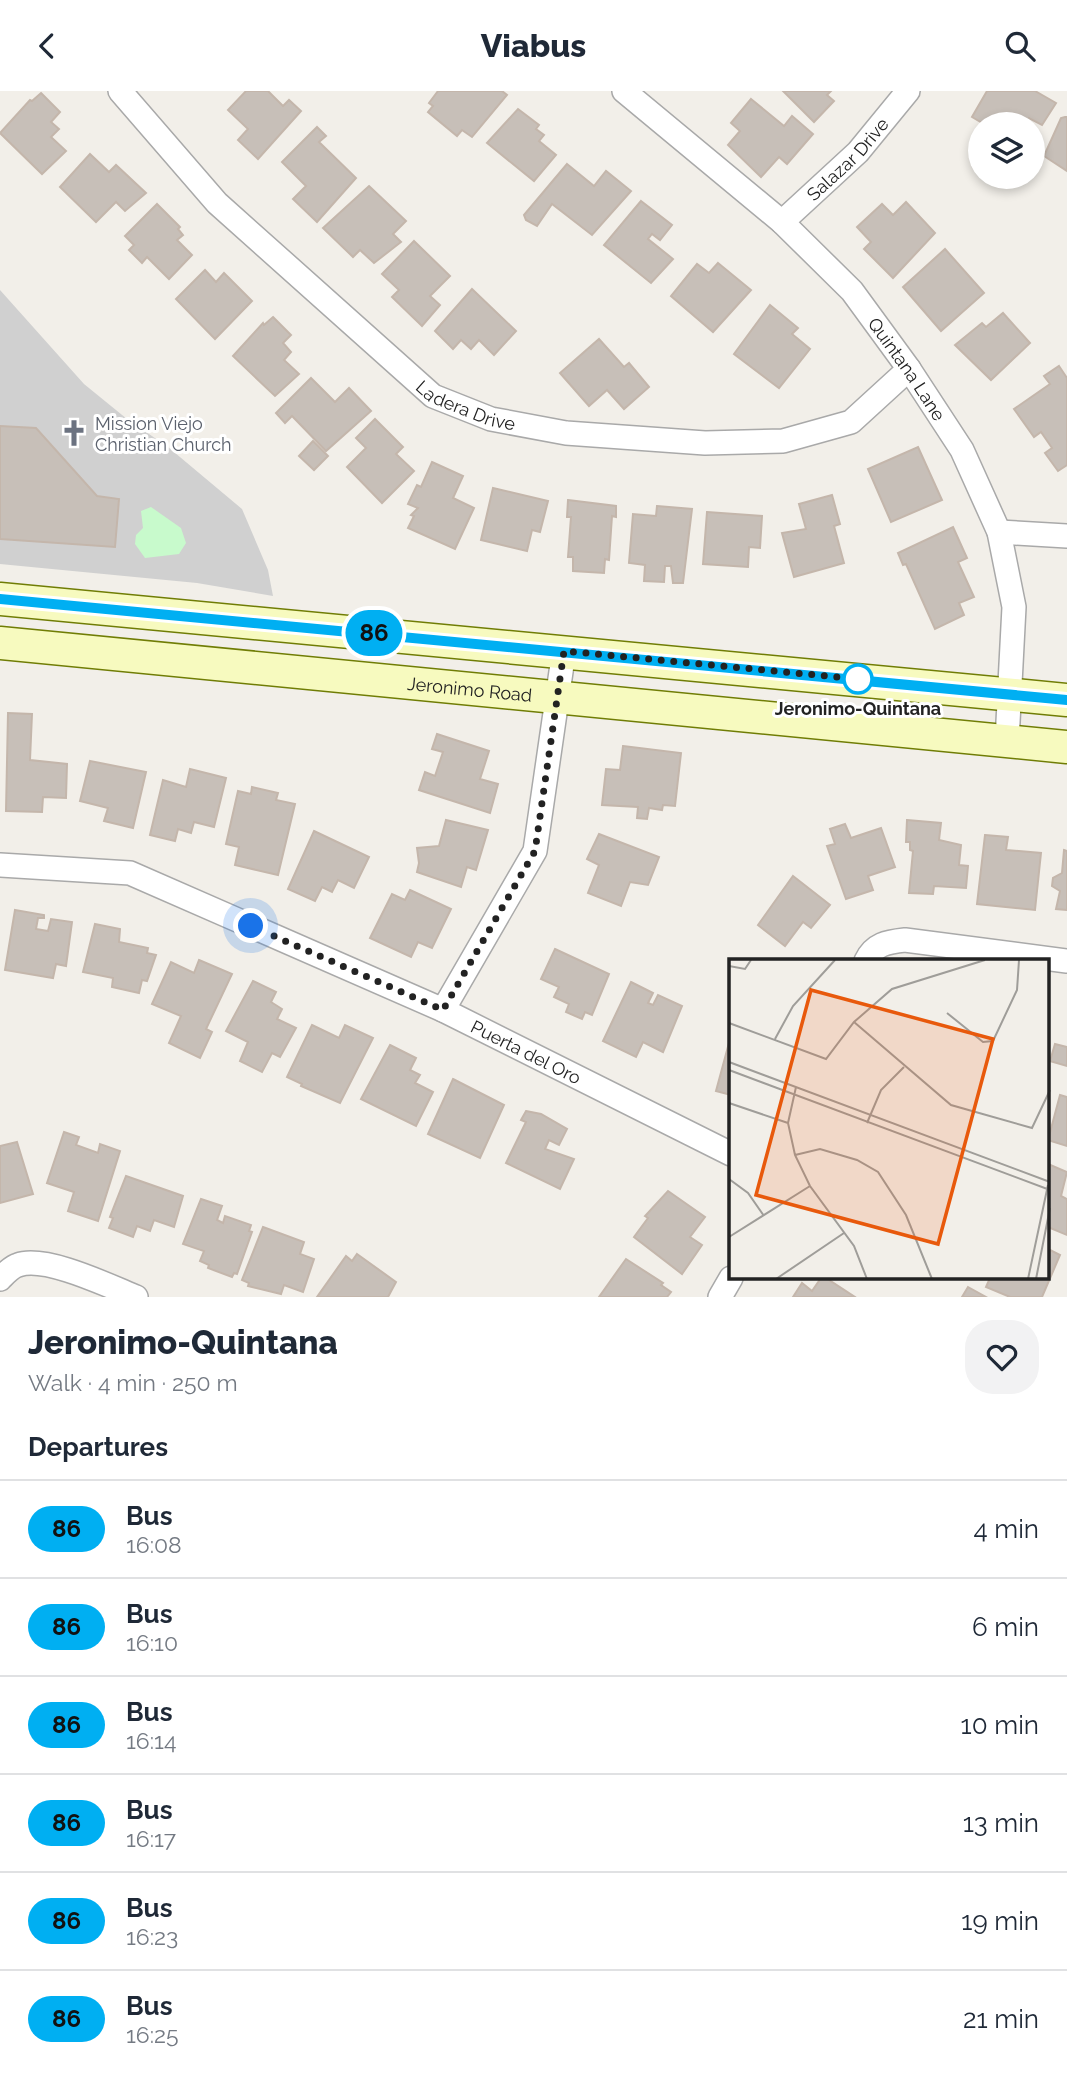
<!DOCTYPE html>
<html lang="en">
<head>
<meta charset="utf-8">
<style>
	:root { --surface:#fff; --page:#f2f2f3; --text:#1f2937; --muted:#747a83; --line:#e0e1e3 }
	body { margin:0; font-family:Raleway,sans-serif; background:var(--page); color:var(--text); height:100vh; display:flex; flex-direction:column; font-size:26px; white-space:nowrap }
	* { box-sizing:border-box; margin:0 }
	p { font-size:23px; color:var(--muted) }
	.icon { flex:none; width:38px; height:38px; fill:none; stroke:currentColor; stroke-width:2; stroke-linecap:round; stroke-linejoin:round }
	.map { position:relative; height:1206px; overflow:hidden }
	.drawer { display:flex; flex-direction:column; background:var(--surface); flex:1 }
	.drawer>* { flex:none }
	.badge { padding:0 14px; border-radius:23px; font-size:24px; line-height:46px }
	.tools { position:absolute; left:968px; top:21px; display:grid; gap:14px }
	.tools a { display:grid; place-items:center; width:77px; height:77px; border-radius:50%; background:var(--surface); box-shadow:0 4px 10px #0003; font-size:35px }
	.you { position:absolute; width:35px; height:35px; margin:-18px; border:5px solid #fff; border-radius:50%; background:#1a73e8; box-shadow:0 0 0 10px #1a73e833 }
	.map>.badge { position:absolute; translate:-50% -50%; box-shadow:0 0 0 4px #fff }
	h2 { padding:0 28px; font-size:26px; line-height:63px }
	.round { display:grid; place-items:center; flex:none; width:74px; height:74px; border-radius:28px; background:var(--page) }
	.head { display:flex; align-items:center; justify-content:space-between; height:119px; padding:0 28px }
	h1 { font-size:33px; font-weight:800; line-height:52px }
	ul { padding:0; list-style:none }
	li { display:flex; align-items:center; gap:21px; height:98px; padding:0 28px; border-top:2px solid var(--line) }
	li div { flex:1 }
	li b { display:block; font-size:26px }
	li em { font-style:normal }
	li .badge { min-width:77px; font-weight:700; text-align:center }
	header { display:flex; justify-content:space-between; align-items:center; height:91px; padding:0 28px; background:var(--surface); font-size:32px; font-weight:800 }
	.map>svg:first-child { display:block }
	.religious { fill:#d0d0d0 }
	.park { fill:#c8facc }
	.building { fill:#c7bfb8; stroke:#c4b6ab; stroke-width:2 }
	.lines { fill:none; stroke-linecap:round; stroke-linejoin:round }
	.street-casing { stroke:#a9a9a9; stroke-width:26 }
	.secondary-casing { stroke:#707d05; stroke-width:35 }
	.street { stroke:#fff; stroke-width:23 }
	.secondary { stroke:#f7fabf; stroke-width:32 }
	.line-casing { stroke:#fff; stroke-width:16 }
	.line { stroke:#00aff2; stroke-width:10 }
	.walk { stroke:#222; stroke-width:7; stroke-dasharray:0 12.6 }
	.stop-dot { fill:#fff; stroke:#00aff2; stroke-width:3.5 }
	.labels { text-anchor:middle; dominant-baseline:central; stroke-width:6; stroke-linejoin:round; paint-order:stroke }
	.street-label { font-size:18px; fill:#222; stroke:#fff }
	.worship-label { font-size:18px; fill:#5b616d; stroke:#fff; text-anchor:start }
	.stop-label { font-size:18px; font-weight:bold; fill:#222; stroke:#fff }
	.inset-road { fill:none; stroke:#9f9d99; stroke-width:2 }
	.view { fill:#e8590c; fill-opacity:0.15; stroke:#e8590c; stroke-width:3.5 }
	.inset-edge { fill:none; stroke:#222; stroke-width:3.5 }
</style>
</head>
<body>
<header><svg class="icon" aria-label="back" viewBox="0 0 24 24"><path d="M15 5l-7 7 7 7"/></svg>Viabus<svg class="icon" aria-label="search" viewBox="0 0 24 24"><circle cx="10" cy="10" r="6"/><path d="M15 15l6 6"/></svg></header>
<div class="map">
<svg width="1067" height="1206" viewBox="0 0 1067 1206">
	<rect width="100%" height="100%" fill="#f2efe9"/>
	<path class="religious" d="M0,199L84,293L127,328L168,356L242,418L268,479L273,505L197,492L0,473Z"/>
	<path class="park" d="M151,416L181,437L186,452L179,463L145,467L135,453L136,444L143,437L141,420Z"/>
	<g class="building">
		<path d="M246,0H268L283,15L289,9L301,20L258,68L238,49L248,38L228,19Z"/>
		<path d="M438,0H502L507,4L472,46L462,39L457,45L428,21L433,15L429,12Z"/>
		<path d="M783,0H831L827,4L834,10L814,31Z"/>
		<path d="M987,0H1035L1056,12L1042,34L1029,27L1026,33H984L972,26Z"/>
		<path d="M41,2L60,21L51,31L59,38L51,46L66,60L42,83L0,42L30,9L32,10Z"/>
		<path d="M751,8L784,35L792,25L813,43L787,73L779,66L761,86L728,54L740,40L731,32Z"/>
		<path d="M518,18L539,34L536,38L544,44L539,50L556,64L534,90L487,52Z"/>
		<path d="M1065,26H1067V80L1044,65L1061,27Z"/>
		<path d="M317,36L326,45L319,51L356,87L317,131L293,108L306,95L282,71Z"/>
		<path d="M90,63L109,81L116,74L146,102L125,120L116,111L96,131L60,96Z"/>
		<path d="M567,73L594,95L606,80L631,100L592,144L552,113L537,135L526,129L524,124Z"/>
		<path d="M369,95L406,130L393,143L401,151L374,172L360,159L353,166L323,137Z"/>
		<path d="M641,110L672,134L660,149L652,143L648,148L673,168L651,192L604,154Z"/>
		<path d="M906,111L935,142L893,187L864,158L871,151L857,136L882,113L893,124Z"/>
		<path d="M157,113L180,136L178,138L183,144L177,149L192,164L169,188L147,166L142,172L129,159L134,154L125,145Z"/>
		<path d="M414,150L450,185L430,205L440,214L422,235L392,206L399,199L382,183Z"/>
		<path d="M945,158L984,202L941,240L903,196Z"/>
		<path d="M718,172L751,199L713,241L671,205L697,173L709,182Z"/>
		<path d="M205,179L216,191L224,182L252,210L215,248L176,208Z"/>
		<path d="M472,198L516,240L494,264L479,249L471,258L461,249L453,258L435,240Z"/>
		<path d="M770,214L798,237L792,243L810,258L779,297L734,263Z"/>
		<path d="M1003,222L1030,252L991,289L955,254L982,232L986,236Z"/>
		<path d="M273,226L291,244L283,252L291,261L284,269L299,283L275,305L233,265L263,232L264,234Z"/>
		<path d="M599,248L624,276L629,272L649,296L624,318L607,299L589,315L560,282Z"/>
		<path d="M1059,275L1067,287V374L1058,380L1045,362L1052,357L1041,341L1034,346L1014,318L1050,293L1044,285Z"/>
		<path d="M311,287L335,311L349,297L371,320L326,360L292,325L285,332L276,322Z"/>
		<path d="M375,328L403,356L396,363L414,380L382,412L347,376L366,357L356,347Z"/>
		<path d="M0,335L36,337L97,405L119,408L115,456L0,448Z"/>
		<path d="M313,350L328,365L314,379L299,365Z"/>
		<path d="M918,356L942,409L891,431L868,378Z"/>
		<path d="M432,371L463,385L453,407L474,417L455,458L408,437L414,425L411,424L418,417L408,413L417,394L421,396Z"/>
		<path d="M493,397L548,410L540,441L532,439L527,460L481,449Z"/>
		<path d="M832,404L840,433L834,435L844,472L794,486L782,442L806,438L799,413Z"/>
		<path d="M568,409L616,415V426L612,425L609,469L605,468L604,482L573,480V466H568L571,426H567Z"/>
		<path d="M657,415L692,418L683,492H673L671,475H665L664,491L644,490L645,474L629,472L633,423L656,425Z"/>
		<path d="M707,421L762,425L760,457L749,456L748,476L703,473Z"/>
		<path d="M953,436L967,467L958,471L974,506L959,512L964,524L935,538L906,473L903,474L898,462Z"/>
		<path d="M8,622L32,623L30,669L67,673L66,707L43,706L42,721L6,720Z"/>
		<path d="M437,643L489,660L480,688L498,693L490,722L419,699L425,681L435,685L443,661L432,658Z"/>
		<path d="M623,655L681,662L675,715L663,714L662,719L649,717L647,728L637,727L638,716L602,714L606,678L620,679Z"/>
		<path d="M90,670L146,681L133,737L104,730L108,717L80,710Z"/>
		<path d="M190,678L226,687L214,736L194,731L191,742L178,738L175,750L150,744L163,689L186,696Z"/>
		<path d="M252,696L278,702L276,709L295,713L278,784L235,774L239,756L226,753L238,700L251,703Z"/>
		<path d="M446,729L488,739L476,779L467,776L461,796L417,781L419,772L417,757L439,755Z"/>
		<path d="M907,729L941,732L939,749L961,754L959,774L968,775L966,797L934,795L933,803L909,802L913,760L910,759V751H906Z"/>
		<path d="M845,733L851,747L881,737L895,776L868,785L873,799L846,808L827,755L835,753L830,738Z"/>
		<path d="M314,740L369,766L354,797L338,789L332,801L322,796L315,810L288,798Z"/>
		<path d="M599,743L659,766L648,794L630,791L621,815L588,802L599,774L587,768Z"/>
		<path d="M985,744L1008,746L1006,759L1041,762L1035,819L977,813Z"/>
		<path d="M1064,759L1067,760V819L1056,818L1060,800L1052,795L1053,787L1062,782Z"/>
		<path d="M793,785L830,814L811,837L803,831L785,855L758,834Z"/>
		<path d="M410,799L451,818L432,857L418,851L411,866L370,847L392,803L405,809Z"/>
		<path d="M15,819L44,824V827H38L36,838L48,840L51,828L72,831L66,875L56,873L53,887L5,879Z"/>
		<path d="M95,833L120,838L119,851L148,857L147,862L156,864L147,890L142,889L139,902L112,896L113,887L83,881Z"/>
		<path d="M555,858L609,883L592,924L585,921L582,928L566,921L569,913L554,906L559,896L541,888Z"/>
		<path d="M199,869L232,883L206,938L212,941L200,967L169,952L181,925L152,913L171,871L194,882Z"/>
		<path d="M253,890L276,901L271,911L282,918L277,928L296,937L280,966L272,962L262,981L240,970L248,951L226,940Z"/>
		<path d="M631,891L653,902L648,912L653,914L658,904L682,915L663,961L643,951L636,966L603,950Z"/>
		<path d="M312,934L339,947L345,934L373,947L340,1012L301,995L302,993L287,986Z"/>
		<path d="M729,952L731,953V1004L716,1000Z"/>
		<path d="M1055,953L1067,956V975L1050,970Z"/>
		<path d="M390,954L416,967L410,979L420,984L415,992L433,1001L416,1035L361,1008Z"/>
		<path d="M453,988L504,1014L480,1067L428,1043Z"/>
		<path d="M1060,1004L1067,1006V1055L1048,1049Z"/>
		<path d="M526,1020L541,1023L567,1038L559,1054L549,1049L545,1058L574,1068L560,1098L506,1072L526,1031L521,1029Z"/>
		<path d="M64,1041L79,1046L76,1054L98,1062L100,1053L120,1060L98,1130L68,1120L74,1101L47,1092Z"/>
		<path d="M17,1051L33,1103L0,1112V1055Z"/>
		<path d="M1048,1073L1067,1081L1061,1105L1067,1108V1144L1048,1136Z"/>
		<path d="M126,1085L183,1105L174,1136L154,1129L150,1140L137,1135L133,1146L109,1137L113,1127L110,1126Z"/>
		<path d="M668,1100L705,1126L690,1146L702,1154L682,1183L634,1146L648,1127L645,1125Z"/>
		<path d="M201,1108L222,1115L217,1129L223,1132L225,1125L251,1134L249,1140L252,1141L237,1183L234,1182L232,1186L208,1177L209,1174L200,1170L204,1160L183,1153Z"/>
		<path d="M263,1136L304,1151L300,1163L314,1168L303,1201L284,1194L281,1203L248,1195L249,1192L242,1189Z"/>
		<path d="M1048,1158L1060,1164L1042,1206H1010L986,1196L990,1187H1048Z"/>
		<path d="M357,1163L396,1191L388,1206H317L346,1165L352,1170Z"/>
		<path d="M626,1168L663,1192L661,1194L671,1201L667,1206H599Z"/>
		<path d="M821,1187H826L855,1206H793L802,1192L812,1200Z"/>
		<path d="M968,1196L986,1206H962Z"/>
	</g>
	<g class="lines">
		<defs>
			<g id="street">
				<path id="s1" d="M120,0L217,112L433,305L491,328L566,342L705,352L783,350L851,331L909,278"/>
				<path id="s2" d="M624,0L782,131L852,200L909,278L962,359L999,441L1014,516L1007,650"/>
				<path id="s3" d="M782,131L858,61L908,0"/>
				<path d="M999,441L1067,445"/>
				<path id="s4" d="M0,774L130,782L443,919L731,1063"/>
				<path d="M866,870C874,853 887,851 905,849L1067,870"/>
				<path d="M443,919L535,760L564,560"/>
				<path d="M0,1188C5,1183 11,1176 18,1174C45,1164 109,1195 136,1206"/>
				<path d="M720,1206L731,1187"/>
			</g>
			<g id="secondary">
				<path d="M0,508L1067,609"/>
				<path id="s5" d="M0,552L1067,656"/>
			</g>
		</defs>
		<use href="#street" class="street-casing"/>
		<use href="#secondary" class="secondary-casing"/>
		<use href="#street" class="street"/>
		<use href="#secondary" class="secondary"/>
	</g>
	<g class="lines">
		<defs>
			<path id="line" d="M0,508L1067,609"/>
		</defs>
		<use href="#line" class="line-casing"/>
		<use href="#line" class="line"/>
		<path class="walk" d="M251,835L443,919L535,760L564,560L858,588"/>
	</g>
	<defs>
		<symbol id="church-bare" viewBox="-9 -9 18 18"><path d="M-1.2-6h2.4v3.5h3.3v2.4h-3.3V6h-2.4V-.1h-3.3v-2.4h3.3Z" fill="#6b7280" stroke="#fff" stroke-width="2.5" paint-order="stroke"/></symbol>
	</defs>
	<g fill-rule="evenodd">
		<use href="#church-bare" x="55" y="323" width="38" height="38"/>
	</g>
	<circle class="stop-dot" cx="858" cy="588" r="14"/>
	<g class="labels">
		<g class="street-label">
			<text stroke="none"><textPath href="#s3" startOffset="91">Salazar Drive</textPath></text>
			<text stroke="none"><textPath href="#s2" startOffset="399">Quintana Lane</textPath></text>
			<text stroke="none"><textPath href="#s1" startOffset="472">Ladera Drive</textPath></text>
			<text stroke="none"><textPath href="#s5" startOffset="472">Jeronimo Road</textPath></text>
			<text stroke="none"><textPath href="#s4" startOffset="565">Puerta del Oro</textPath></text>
		</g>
		<g class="worship-label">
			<text x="95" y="332">Mission Viejo<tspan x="95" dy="21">Christian Church</tspan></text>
		</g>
		<g class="stop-label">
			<text x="858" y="617">Jeronimo-Quintana</text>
		</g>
	</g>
	<g transform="translate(729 868)">
		<rect width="320" height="320" fill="#f2efe9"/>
		<path class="inset-road" d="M0,7L16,10L22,1M218,54L254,83L264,82L288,31L290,1M125,63L222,146L303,169L321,131M0,64L97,100L125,63L163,30L256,1M46,80L64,47L106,1M0,103L321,223M0,111L321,231M67,128L59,164L66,196L81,227L125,287L138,320M0,144L59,164M138,164L152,131L175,108M66,196L91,190L128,201L149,213L177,256L203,320M0,220L19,234L35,257M0,278L81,227M47,320L115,274M299,320L319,226M307,320L321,249"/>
		<path class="view" d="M82,31L264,80L209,285L27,236Z"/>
		<rect width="320" height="320" class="inset-edge"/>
	</g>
</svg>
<div class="tools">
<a><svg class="icon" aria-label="layers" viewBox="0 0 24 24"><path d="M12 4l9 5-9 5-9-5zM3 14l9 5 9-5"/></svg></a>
</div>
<div class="you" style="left:251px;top:835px"></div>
<b class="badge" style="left:374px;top:542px;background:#00aff2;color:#111">86</b>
</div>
<section class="drawer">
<div class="head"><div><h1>Jeronimo-Quintana</h1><p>Walk · 4 min · 250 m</p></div><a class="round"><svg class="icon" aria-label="heart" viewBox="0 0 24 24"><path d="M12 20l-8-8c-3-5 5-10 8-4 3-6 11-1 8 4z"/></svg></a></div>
<h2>Departures</h2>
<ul>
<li><span class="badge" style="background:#00aff2;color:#111">86</span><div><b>Bus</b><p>16:08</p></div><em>4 min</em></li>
<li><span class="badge" style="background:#00aff2;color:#111">86</span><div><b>Bus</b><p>16:10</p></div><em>6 min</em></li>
<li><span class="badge" style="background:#00aff2;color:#111">86</span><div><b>Bus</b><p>16:14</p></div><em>10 min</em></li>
<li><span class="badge" style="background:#00aff2;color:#111">86</span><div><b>Bus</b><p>16:17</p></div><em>13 min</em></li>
<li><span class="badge" style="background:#00aff2;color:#111">86</span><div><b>Bus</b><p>16:23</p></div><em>19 min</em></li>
<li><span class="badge" style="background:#00aff2;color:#111">86</span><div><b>Bus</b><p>16:25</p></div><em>21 min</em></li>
</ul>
</section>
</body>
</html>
